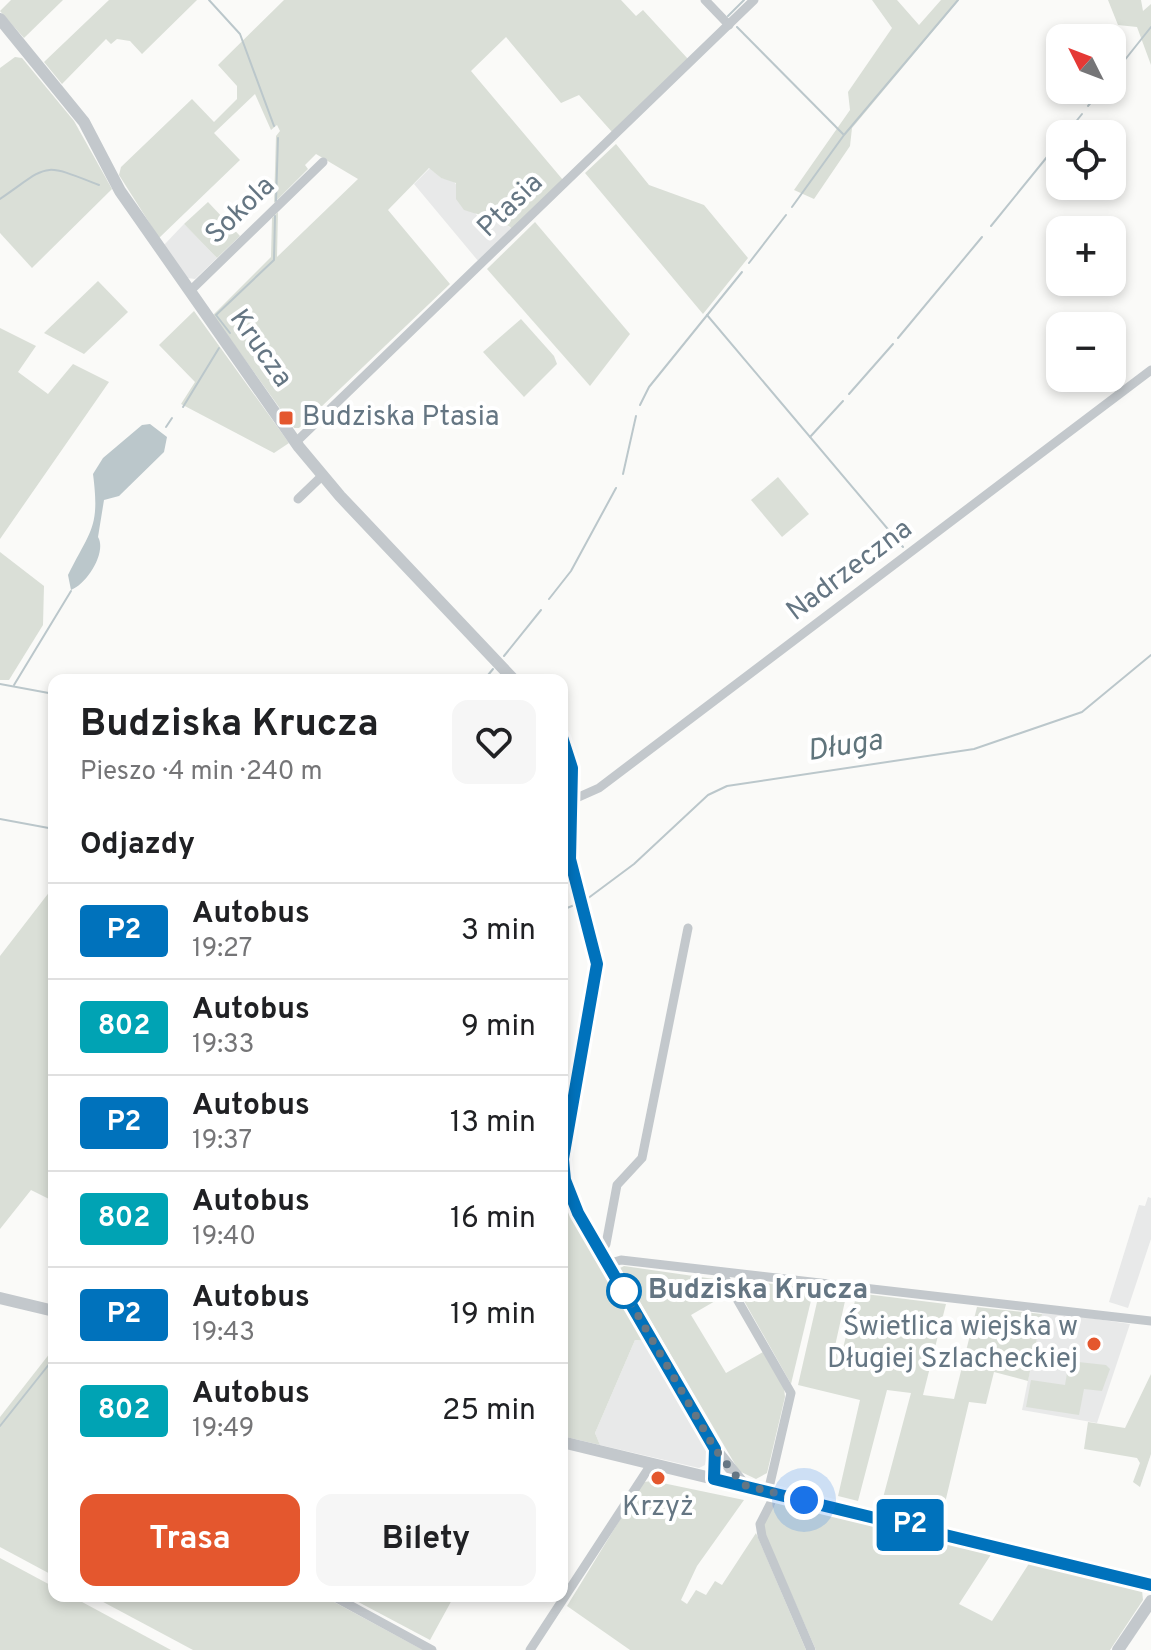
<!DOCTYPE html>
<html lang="pl">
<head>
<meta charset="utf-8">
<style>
	:root { --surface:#fff; --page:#f6f6f6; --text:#202124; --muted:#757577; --line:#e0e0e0; --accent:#e4572e }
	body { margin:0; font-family:Overpass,sans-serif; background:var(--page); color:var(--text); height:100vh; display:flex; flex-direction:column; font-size:30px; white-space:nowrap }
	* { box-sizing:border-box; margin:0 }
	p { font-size:26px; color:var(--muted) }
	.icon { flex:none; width:44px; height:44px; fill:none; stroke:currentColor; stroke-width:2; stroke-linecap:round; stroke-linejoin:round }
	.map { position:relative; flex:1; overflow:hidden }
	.details { position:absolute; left:48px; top:674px; width:520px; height:928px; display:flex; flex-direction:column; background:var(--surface); border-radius:16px; box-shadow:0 4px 12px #0003 }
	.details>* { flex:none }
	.badge { padding:0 16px; border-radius:6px; font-size:28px; line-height:52px }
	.needle { width:52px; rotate:312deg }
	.tools { position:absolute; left:1046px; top:24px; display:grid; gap:16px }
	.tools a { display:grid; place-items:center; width:80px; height:80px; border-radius:16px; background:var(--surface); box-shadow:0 4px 12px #0003; font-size:40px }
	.you { position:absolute; width:40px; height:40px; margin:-20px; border:6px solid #fff; border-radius:50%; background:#1a73e8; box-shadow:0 0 0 12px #1a73e833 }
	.map>.badge { position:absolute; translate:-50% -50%; box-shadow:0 0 0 4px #fff }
	h2 { padding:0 32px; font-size:30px; line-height:72px }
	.round { display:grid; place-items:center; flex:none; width:84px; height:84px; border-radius:16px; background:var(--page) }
	.head { display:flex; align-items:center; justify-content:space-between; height:136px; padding:0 32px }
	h1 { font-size:38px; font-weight:700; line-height:60px }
	.primary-button { display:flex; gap:16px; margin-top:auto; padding:16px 32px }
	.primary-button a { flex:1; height:92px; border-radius:16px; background:var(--accent); color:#fff; font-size:32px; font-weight:700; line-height:92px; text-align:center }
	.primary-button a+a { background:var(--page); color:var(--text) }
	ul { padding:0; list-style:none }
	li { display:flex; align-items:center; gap:24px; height:96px; padding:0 32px; border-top:2px solid var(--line) }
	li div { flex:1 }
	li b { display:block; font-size:30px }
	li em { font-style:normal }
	li .badge { min-width:88px; font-weight:700; text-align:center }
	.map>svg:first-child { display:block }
	.built { fill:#e8e9e9 }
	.green { fill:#dadfd7 }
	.water { fill:#bbc7cb }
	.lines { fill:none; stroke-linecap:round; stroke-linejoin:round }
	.stream { stroke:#bbc7cb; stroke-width:2 }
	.minor { stroke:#c3c8cc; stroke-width:9 }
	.tertiary { stroke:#c3c8cc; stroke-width:12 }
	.line-casing { stroke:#fff; stroke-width:18 }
	.line { stroke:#0072bc; stroke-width:12 }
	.walk { stroke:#657683; stroke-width:8; stroke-dasharray:0 14.4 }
	.poi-dot { fill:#e4572e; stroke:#fff; stroke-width:3 }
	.stop-dot { fill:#fff; stroke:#0072bc; stroke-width:4 }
	.labels { text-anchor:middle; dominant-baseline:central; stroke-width:8; stroke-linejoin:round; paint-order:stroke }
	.street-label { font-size:28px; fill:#657683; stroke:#fff }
	.poi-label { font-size:28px; fill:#657683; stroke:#fff; text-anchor:start }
	.stop-label { font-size:28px; font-weight:bold; fill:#657683; stroke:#fff; text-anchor:start }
	.water-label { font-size:30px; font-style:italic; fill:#60757c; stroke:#fff }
</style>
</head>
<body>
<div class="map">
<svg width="1151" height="1650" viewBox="0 0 1151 1650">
	<rect width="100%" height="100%" fill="#fafaf8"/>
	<g class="built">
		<path d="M430,168L441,178L453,180L478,217L501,221L512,229L479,262L414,184Z"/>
		<path d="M184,224L217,258L195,279L187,278L164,245Z"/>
		<path d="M1148,1197L1151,1198V1239L1128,1308L1109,1302L1139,1205L1145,1206Z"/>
		<path d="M1042,1311L1130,1324L1097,1423L1022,1410Z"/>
		<path d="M635,1340L646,1341L709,1449L705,1465L699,1468L600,1445L595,1433Z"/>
	</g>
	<g class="green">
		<path d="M11,0H63L24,38L0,11Z"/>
		<path d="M109,0H197L142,54L130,41L117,39L111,44L106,39L62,84L44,62Z"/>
		<path d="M284,0H621L636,16L643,10L688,59L612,132L579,95L561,103L506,37L471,71L563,180L512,229C507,222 473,213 464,210L456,199V183L441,178L429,168L388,210L450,284L299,428H294L213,315L271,257L272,218L278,212L277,257L358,179L316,154L305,165L308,169L274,203L276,136L280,131L277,125L271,130L255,94L214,133L240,160L159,238L119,175L121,167L192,99L214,122L237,99V86L218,65Z"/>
		<path d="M872,0H897L919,25L941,0H959L852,128L850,146L814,199L794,190L850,110L848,92L892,28Z"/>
		<path d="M1108,0H1141L1143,11L1151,4V65L1137,27L1118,25Z"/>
		<path d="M15,57L22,58L74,121L112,189L32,268L0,233V68Z"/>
		<path d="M616,144L649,185L704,205L748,258L703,314L585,173Z"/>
		<path d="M208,202L240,236L217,258L184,224Z"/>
		<path d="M535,222L630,334L590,386L487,269Z"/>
		<path d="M98,281L128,312L84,354L44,333Z"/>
		<path d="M194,311L289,443L274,453L181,404L195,382L159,345Z"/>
		<path d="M521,319L554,356L557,364L524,397L483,352Z"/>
		<path d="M0,328L36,346L18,372L48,394L73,364L109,382L0,539Z"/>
		<path d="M778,477L809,514L782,537L751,500Z"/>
		<path d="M0,552L44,586L43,625L9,680H0Z"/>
		<path d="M54,886V1192L49,1199L31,1190L0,1229V956Z"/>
		<path d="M562,1195L646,1341L635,1340L595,1433L600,1445L562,1436Z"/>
		<path d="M624,1266L721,1280L729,1293L691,1315L726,1373L763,1352L784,1388L785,1397L767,1473L756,1479L739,1471L620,1268Z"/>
		<path d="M736,1280L814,1288L791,1384L734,1283Z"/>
		<path d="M820,1289L847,1292L835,1346L843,1348L857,1293L946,1304L923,1395L954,1399L977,1307L1042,1314L1028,1381L994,1372L986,1404L969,1402L940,1524L880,1509L911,1393L887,1390L858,1501L838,1496L860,1400L798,1385Z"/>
		<path d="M54,1348V1576L0,1547V1417Z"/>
		<path d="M1069,1361L1106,1365L1110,1369L1102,1391L1084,1389L1079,1415L1026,1407L1031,1380L1065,1385Z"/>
		<path d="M1151,1374V1454L1140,1487L1133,1482L1140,1463L1137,1458L1084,1449L1088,1422L1125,1428Z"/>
		<path d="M653,1481L744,1500L697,1566L681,1600L687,1604L696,1590L706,1595L715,1581L722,1585L756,1533L806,1650H630L567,1606L643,1482Z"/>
		<path d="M777,1502L992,1553L959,1604L992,1621L1030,1562L1142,1590L1143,1600L1110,1650H816L763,1530L762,1523Z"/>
		<path d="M0,1558L54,1587V1596H71L171,1650H0Z"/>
		<path d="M92,1596H323L423,1650H193Z"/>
		<path d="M347,1596H464L461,1601L453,1598L430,1640Z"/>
	</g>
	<path class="water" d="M150,424L167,437L164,452L119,496L104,500L98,537C107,552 87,584 71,590L68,575C91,529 100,528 93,474L103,458L142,425Z"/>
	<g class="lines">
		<g class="stream">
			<path d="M209,0L240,34L274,126"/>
			<path d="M728,16L744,0"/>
			<path d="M737,27L843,134"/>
			<path d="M1112,76L1151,27"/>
			<path d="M1088,106L1101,90"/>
			<path d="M1066,134L1082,114"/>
			<path d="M0,199C51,164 40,162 99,185"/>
			<path d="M276,201L278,138"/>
			<path d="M792,207L844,135L958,0"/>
			<path d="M991,226L1060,141"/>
			<path d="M749,263L786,215"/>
			<path d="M707,315L903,547"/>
			<path d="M230,333L216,315L274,260L275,216"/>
			<path d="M898,338L982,237"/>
			<path d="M849,394L893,344"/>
			<path d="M640,405L649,387L742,272"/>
			<path d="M183,407L219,348"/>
			<path d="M166,427L172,418"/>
			<path d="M810,437L843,401"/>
			<path d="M623,474L636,416"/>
			<path d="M549,599L571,571L616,488"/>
			<path d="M504,656L541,610"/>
			<path d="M484,680L493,669"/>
			<path d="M0,684L54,694"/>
			<path d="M14,685L71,591"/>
			<path d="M0,819L54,829"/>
			<path d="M587,899L634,864L708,795L727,786L974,749L1082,712L1151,655"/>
			<path d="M562,910L577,904"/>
			<path d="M0,1426L54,1358"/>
		</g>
		<g class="minor">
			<path d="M705,0L729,25"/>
			<path d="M190,291L323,162"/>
			<path d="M296,442L754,0"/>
			<path d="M298,499L323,475"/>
			<path d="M572,800L599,788L1151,370"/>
			<path d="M601,1252L606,1244L617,1185L642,1158L688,928"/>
			<path d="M608,1264L621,1260L1151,1321"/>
			<path d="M722,1273L791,1393L768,1492"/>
			<path d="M776,1493L760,1524L762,1536L811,1650"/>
			<path d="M333,1596L432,1650"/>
			<path d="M530,1650L652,1463"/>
		</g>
		<g class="tertiary">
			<path d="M0,19L84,122L120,191L299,447L340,496L514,680"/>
			<path d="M562,737C583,775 565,822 571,863C576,900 600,938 596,975C589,1049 541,1145 578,1213L715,1449L744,1485"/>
			<path d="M0,1298L54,1311"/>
			<path d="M562,1442L1151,1585"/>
			<path d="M714,1479L715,1449"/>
			<path d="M1118,1650L1151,1601"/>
		</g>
	</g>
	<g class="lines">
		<defs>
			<path id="line" d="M562,737L572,768L570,859L597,964L563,1159L565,1180L578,1213L715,1449L714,1479L1151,1585"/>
		</defs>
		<use href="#line" class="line-casing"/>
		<use href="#line" class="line"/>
		<path class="walk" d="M624,1291L715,1449L740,1481L744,1485L804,1500"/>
	</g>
	<g class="poi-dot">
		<rect x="278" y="410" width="16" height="16" rx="4"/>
		<circle cx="1094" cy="1344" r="8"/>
		<circle cx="658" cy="1478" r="8"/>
	</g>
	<circle class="stop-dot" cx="624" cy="1291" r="16"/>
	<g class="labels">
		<g class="street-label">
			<text transform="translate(511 206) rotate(-44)">Ptasia</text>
			<text transform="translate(241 211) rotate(-44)">Sokola</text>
			<text transform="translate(260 349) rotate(55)">Krucza</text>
			<text transform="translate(850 571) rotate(-37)">Nadrzeczna</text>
		</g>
		<g class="poi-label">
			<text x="302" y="418">Budziska Ptasia</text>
			<text x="1078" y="1328" text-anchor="end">Świetlica wiejska w<tspan x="1078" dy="32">Długiej Szlacheckiej</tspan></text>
			<text x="658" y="1508" text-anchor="middle">Krzyż</text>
		</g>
		<g class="stop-label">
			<text x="648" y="1291">Budziska Krucza</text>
		</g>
		<g class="water-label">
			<text transform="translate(845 747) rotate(-9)">Długa</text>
		</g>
	</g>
</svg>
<div class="tools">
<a><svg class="needle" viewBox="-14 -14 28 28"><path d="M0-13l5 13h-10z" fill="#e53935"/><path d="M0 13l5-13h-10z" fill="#757577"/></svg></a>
<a><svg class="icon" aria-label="locate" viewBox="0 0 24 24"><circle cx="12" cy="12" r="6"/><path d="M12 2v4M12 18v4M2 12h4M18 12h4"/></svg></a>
<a>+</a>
<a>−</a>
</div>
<div class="you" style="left:804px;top:1500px"></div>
<b class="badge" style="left:910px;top:1525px;background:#0072bc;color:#fff">P2</b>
<section class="details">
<div class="head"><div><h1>Budziska Krucza</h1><p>Pieszo · 4 min · 240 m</p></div><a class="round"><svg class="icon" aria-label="heart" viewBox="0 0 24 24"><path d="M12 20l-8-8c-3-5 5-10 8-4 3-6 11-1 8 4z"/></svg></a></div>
<h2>Odjazdy</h2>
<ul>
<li><span class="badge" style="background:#0072bc;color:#fff">P2</span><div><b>Autobus</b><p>19:27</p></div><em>3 min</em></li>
<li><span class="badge" style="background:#00a3b4;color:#fff">802</span><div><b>Autobus</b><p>19:33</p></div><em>9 min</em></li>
<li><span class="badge" style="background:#0072bc;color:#fff">P2</span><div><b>Autobus</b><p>19:37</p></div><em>13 min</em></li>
<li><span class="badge" style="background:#00a3b4;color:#fff">802</span><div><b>Autobus</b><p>19:40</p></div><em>16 min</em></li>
<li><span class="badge" style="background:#0072bc;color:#fff">P2</span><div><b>Autobus</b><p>19:43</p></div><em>19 min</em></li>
<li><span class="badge" style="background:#00a3b4;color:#fff">802</span><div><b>Autobus</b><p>19:49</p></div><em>25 min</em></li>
</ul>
<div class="primary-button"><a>Trasa</a><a>Bilety</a></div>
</section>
</div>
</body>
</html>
